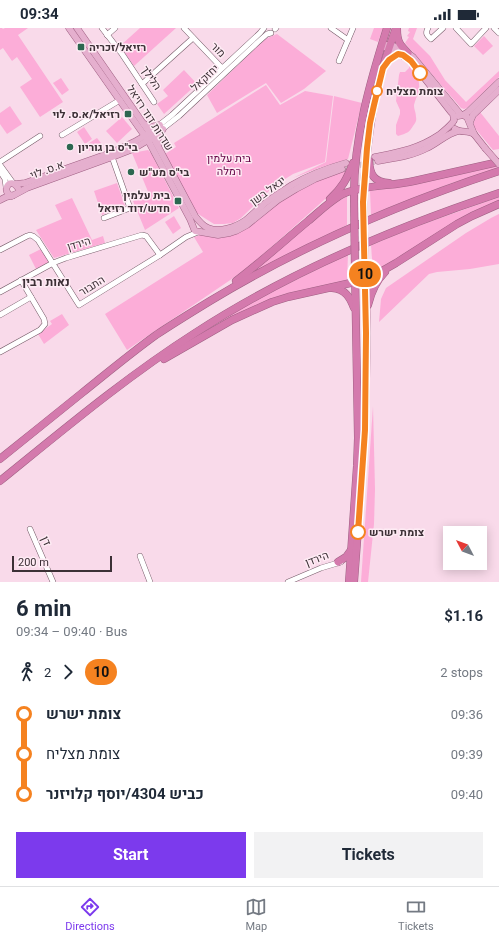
<!DOCTYPE html>
<html lang="en">
<head>
<meta charset="utf-8">
<style>
	:root { --surface:#fff; --page:#f2f2f3; --text:#1f2937; --muted:#747a83; --line:#e0e1e3; --accent:#7c3aed }
	body { margin:0; font-family:Roboto,Heebo,sans-serif; background:var(--page); color:var(--text); height:100vh; display:flex; flex-direction:column; font-size:15px; white-space:nowrap }
	* { box-sizing:border-box; margin:0 }
	p { font-size:13px; color:var(--muted) }
	.icon { flex:none; width:22px; height:22px; fill:none; stroke:currentColor; stroke-width:2; stroke-linecap:round; stroke-linejoin:round }
	.map { position:relative; height:554px; overflow:hidden }
	.side { display:flex; flex-direction:column; background:var(--surface); flex:1 }
	.side>* { flex:none }
	.badge { padding:0 8px; border-radius:13px; font-size:14px; line-height:26px }
	.needle { width:26px; rotate:311deg }
	.controls { position:absolute; left:443px; top:498px; display:grid; gap:8px }
	.controls a { display:grid; place-items:center; width:44px; height:44px; border-radius:0px; background:var(--surface); box-shadow:0 2px 10px #0003; font-size:20px }
	.scale { position:absolute; left:12px; bottom:10px; width:100px; box-sizing:border-box; padding-left:4px; border:2px solid #3c3036; border-top:0; font-size:11px; line-height:14px; white-space:nowrap; color:#3c3036; -webkit-text-stroke:3px #feebf4; paint-order:stroke }
	.map>.badge { position:absolute; translate:-50% -50%; box-shadow:0 0 0 2px #fff }
	.legs { display:flex; align-items:center; gap:6px; height:44px; padding:0 16px; font-size:13px }
	.legs p { margin-inline-start:auto }
	.headline { display:flex; align-items:center; justify-content:space-between; height:68px; padding:0 16px }
	h1 { font-size:22px; font-weight:700; line-height:30px }
	.cta { display:flex; gap:8px; margin-top:auto; padding:8px 16px }
	.cta a { flex:1; height:46px; border-radius:0px; background:var(--accent); color:#fff; font-size:16px; font-weight:700; line-height:46px; text-align:center }
	.cta a+a { background:var(--page); color:var(--text) }
	ul { padding:0 16px; list-style:none }
	li { display:flex; align-items:center; gap:14px; height:40px; font-size:15px }
	li i { display:grid; place-items:center; width:6px; height:100%; margin:0 5px; background:currentColor }
	li i::after { content:''; width:10px; height:10px; margin:-5px; border:3px solid; border-radius:50%; background:var(--surface) }
	li p { margin-inline-start:auto }
	li:first-child i { background:linear-gradient(#0000 50%,currentColor 0) }
	li:last-child i { background:linear-gradient(currentColor 50%,#0000 0) }
	.status { display:flex; justify-content:space-between; align-items:center; height:28px; padding:0 20px; background:var(--surface); direction:ltr }
	.status svg { height:11px; fill:currentColor }
	.tab-bar { display:flex; justify-content:space-around; align-items:center; height:56px; border-top:1px solid var(--line); background:var(--surface); font-size:11px; color:var(--muted) }
	.tab-bar a { display:grid; justify-items:center; gap:2px }
	.tab-bar .current { color:var(--accent) }
	.map>svg:first-child { display:block }
	.green { fill:#fcadd8 }
	.lines { fill:none; stroke-linecap:round; stroke-linejoin:round }
	.major-tunnel { stroke:#d3b8c6; stroke-width:6; stroke-dasharray:6 3; stroke-linecap:butt }
	.minor-casing { stroke:#745a67; stroke-width:6 }
	.major-casing { stroke:#9f6083; stroke-width:7 }
	.highway-casing { stroke:#9f6083; stroke-width:8 }
	.minor { stroke:#fff; stroke-width:5 }
	.major { stroke:#e5afce; stroke-width:6 }
	.highway { stroke:#d47aad; stroke-width:7 }
	.major-bridge-casing { stroke:#9f6083; stroke-width:7; stroke-linecap:butt }
	.highway-bridge-casing { stroke:#9f6083; stroke-width:8; stroke-linecap:butt }
	.major-bridge { stroke:#e5afce; stroke-width:6 }
	.highway-bridge { stroke:#d47aad; stroke-width:7 }
	.line-1-casing { stroke:#fff; stroke-width:9 }
	.line-1 { stroke:#f58220; stroke-width:6 }
	.poi-dot { fill:#2c6750; stroke:#feebf4; stroke-width:1.5 }
	.stop-1-dot { fill:#fff; stroke:#f58220; stroke-width:2 }
	.labels { text-anchor:middle; dominant-baseline:central; stroke-width:3; stroke-linejoin:round; paint-order:stroke }
	.poi-label { font-size:11px; font-weight:bold; fill:#3c3036; stroke:#feebf4; text-anchor:start }
	.street-label { font-size:11px; fill:#3c3036; stroke:#feebf4 }
	.stop-label { font-size:11px; font-weight:bold; fill:#3c3036; stroke:#feebf4; text-anchor:start }
	.park-label { font-size:11px; fill:#620044; stroke:#feebf4 }
	.neighbourhood-label { font-size:12px; font-weight:bold; fill:#3c3036; stroke:#feebf4 }
</style>
</head>
<body>
<div class="status"><b>09:34</b><svg viewBox="0 0 49 12"><path d="M0 12V9h3v3zM5 12V6h3v6zM10 12V3h3v9zM15 12V0h3v12zM26 1h20v11H26zM47 4h2v5h-2z"/></svg></div>
<div class="map">
<svg width="499" height="554" viewBox="0 0 499 554">
	<rect width="100%" height="100%" fill="#f9daea"/>
	<g class="green">
		<path d="M0,0H2L3,1L5,0H28L18,7L63,74L40,89L20,59L32,51L17,29L12,33L3,20L0,22Z"/>
		<path d="M140,0H176L134,38L120,18Z"/>
		<path d="M374,0H383L378,14L370,11Z"/>
		<path d="M409,0H417L413,11L430,28L445,52L466,74L499,43V49L467,80L464,81L461,80L405,15L409,9L407,8L410,4L408,3Z"/>
		<path d="M277,6L326,43L304,61L281,75L266,55L217,85L207,67L265,11Z"/>
		<path d="M484,8L493,18L483,27L474,18Z"/>
		<path d="M409,36L421,50H419C418,54 420,58 419,62C418,67 415,72 414,77C414,82 416,84 416,89C417,93 415,95 413,98C409,105 407,105 398,108L396,106V97L400,86V82L396,73L399,47L400,44H405L409,40Z"/>
		<path d="M184,42L197,56L164,86L157,76L168,68L163,62Z"/>
		<path d="M61,50L69,62L62,67L53,55Z"/>
		<path d="M266,57L280,77L305,63L333,68L325,134L293,146L274,158L241,190L233,195L224,196H214L195,184L165,126L176,119L174,115Z"/>
		<path d="M334,68L362,75L348,131L319,140L293,150L326,134Z"/>
		<path d="M10,78L22,96L7,106L0,96V85Z"/>
		<path d="M480,84L499,108V121L493,122L474,99C473,93 476,89 480,84Z"/>
		<path d="M122,89L132,101L117,115L106,103Z"/>
		<path d="M84,99L92,111L85,116L77,104Z"/>
		<path d="M97,110L101,115L89,123L86,117Z"/>
		<path d="M148,122L151,125L179,180L145,202L133,173L149,166L132,125Z"/>
		<path d="M499,137V141L452,155L371,187L370,163C414,156 456,148 499,137Z"/>
		<path d="M348,142L339,156L333,164L248,240L127,322L105,286L203,224L194,209L204,206L217,208L270,180L308,156Z"/>
		<path d="M117,155L125,178L102,187L94,163Z"/>
		<path d="M347,168V197L257,244L253,242L335,175Z"/>
		<path d="M499,169V174L373,245L371,217L415,199Z"/>
		<path d="M72,170L92,212L103,208L105,215L54,230L36,202L62,191L55,177Z"/>
		<path d="M499,186V236L470,241L437,244L429,246L379,294L381,271L386,260L466,205L491,190Z"/>
		<path d="M174,188L181,200L173,206L165,194Z"/>
		<path d="M41,221L50,234L36,241L29,227Z"/>
		<path d="M348,226L347,253L275,270L221,296L219,293L263,268Z"/>
		<path d="M62,286L69,297L44,316L38,306L52,296L50,293Z"/>
		<path d="M373,378L375,461L374,496L368,554H361Z"/>
	</g>
	<g class="lines">
		<path class="major-tunnel" d="M342,141L378,133"/>
		<defs>
			<g id="minor">
				<path d="M102,0L122,26L154,74"/>
				<path d="M184,0L222,40"/>
				<path d="M331,0L348,12"/>
				<path d="M428,0C425,6 427,7 431,11L443,0"/>
				<path d="M456,0L471,16L486,0"/>
				<path d="M494,0L499,5"/>
				<path d="M275,1L276,0"/>
				<path d="M107,7L115,0"/>
				<path d="M339,33L353,0"/>
				<path d="M142,56L193,10"/>
				<path d="M149,105L172,87L260,5L264,0"/>
				<path d="M62,107L120,72"/>
				<path d="M152,109L179,88L258,14L267,6L271,5"/>
				<path d="M0,134L40,108"/>
				<path d="M0,137L13,155"/>
				<path d="M0,143L5,151L6,159"/>
				<path d="M104,190L130,180L111,126"/>
				<path d="M0,222L27,208L30,207L33,208L38,212L79,277L160,227L186,209L198,204"/>
				<path d="M0,264L53,235L66,230L142,207L146,208L160,227"/>
				<path d="M0,287L31,269"/>
				<path d="M0,324L40,302L45,296L44,291L21,252"/>
				<path d="M30,501L53,554"/>
				<path d="M140,528L150,554"/>
				<path d="M288,554L321,540L341,534"/>
			</g>
			<g id="major">
				<path d="M69,0L149,114L190,191L194,201L195,203L218,207L230,205L236,203L247,197L278,172L296,161L315,151L342,141"/>
				<path d="M77,0L154,111L195,188C198,192 203,198 208,200C220,205 236,199 246,192C252,187 258,181 264,176C273,169 283,163 292,157C309,147 328,140 346,135"/>
				<path d="M387,17C397,18 405,22 413,29L461,87"/>
				<path d="M385,19C394,25 403,27 411,33L451,84L453,86L454,92"/>
				<path d="M463,87L468,84L499,54"/>
				<path d="M458,88L463,87L467,89L474,106L485,120"/>
				<path d="M470,94L473,87L499,62"/>
				<path d="M144,96L150,99L160,97"/>
				<path d="M455,101C461,105 468,102 474,106"/>
				<path d="M158,116C156,110 160,106 163,101"/>
				<path d="M375,129C400,124 418,121 439,107C444,103 449,99 453,94"/>
				<path d="M378,133C395,130 412,128 427,120C438,115 446,106 458,103"/>
				<path d="M16,156L25,155L113,124L134,114L148,106"/>
				<path d="M12,168C0,164 10,147 18,160"/>
				<path d="M0,172L6,169L14,167L27,160L115,128L133,121L150,111"/>
			</g>
			<g id="highway">
				<path d="M397,1C397,14 400,17 408,25"/>
				<path d="M385,37C389,32 393,27 400,26"/>
				<path d="M369,133C370,147 374,154 389,155"/>
				<path d="M363,165C366,135 368,106 374,77C379,50 387,25 396,0"/>
				<path d="M354,166C354,109 370,54 387,0"/>
				<path d="M330,171C342,160 347,151 353,135"/>
				<path d="M236,253C261,234 284,213 308,193C319,184 333,170 345,165C365,157 393,158 414,153L499,134"/>
				<path d="M332,260C345,261 350,269 354,280"/>
				<path d="M368,277C371,265 376,253 385,244"/>
				<path d="M164,331L232,292L272,274L288,269L355,254L375,247L396,235L457,196L472,188L499,176"/>
				<path d="M0,431C27,409 55,387 82,365C107,345 131,325 156,307C174,295 192,284 210,273C301,218 398,176 499,143"/>
				<path d="M0,453C63,402 126,349 195,305C289,244 393,200 499,165"/>
				<path d="M338,534L346,529L351,522"/>
				<path d="M349,554L357,438L358,410L355,244"/>
				<path d="M354,554C362,450 370,345 365,240"/>
			</g>
		</defs>
		<use href="#minor" class="minor-casing"/>
		<use href="#major" class="major-casing"/>
		<use href="#highway" class="highway-casing"/>
		<use href="#minor" class="minor"/>
		<use href="#major" class="major"/>
		<use href="#highway" class="highway"/>
		<defs>
			<path id="major-bridge" d="M485,120L499,136"/>
			<g id="highway-bridge">
				<path d="M363,165L365,240"/>
				<path d="M354,167L355,244"/>
			</g>
		</defs>
		<use href="#major-bridge" class="major-bridge-casing"/>
		<use href="#highway-bridge" class="highway-bridge-casing"/>
		<use href="#major-bridge" class="major-bridge"/>
		<use href="#highway-bridge" class="highway-bridge"/>
	</g>
	<g class="lines">
		<defs>
			<path id="line-1" d="M358,504L365,402L366,305L363,174L367,120L370,95L374,77L383,40L389,32L398,26L403,27L411,33L420,45"/>
		</defs>
		<use href="#line-1" class="line-1-casing"/>
		<use href="#line-1" class="line-1"/>
	</g>
	<g class="poi-dot">
		<rect x="77" y="15" width="8" height="8" rx="2"/>
		<rect x="124" y="82" width="8" height="8" rx="2"/>
		<circle cx="70" cy="119" r="4"/>
		<circle cx="131" cy="144" r="4"/>
		<rect x="174" y="169" width="8" height="8" rx="2"/>
	</g>
	<g class="stop-1-dot">
		<circle cx="420" cy="45" r="7"/>
		<circle cx="377" cy="63" r="5"/>
		<circle cx="358" cy="504" r="7"/>
	</g>
	<g class="labels">
		<g class="poi-label">
			<text x="89" y="19">רזיאל/זכריה</text>
			<text x="120" y="86" text-anchor="end">רזיאל/א.ס. לוי</text>
			<text x="78" y="119">בי"ס בן גוריון</text>
			<text x="139" y="144">בי"ס מע"ש</text>
			<text x="170" y="167" text-anchor="end">בית עלמין<tspan x="170" dy="13">חדש/דוד רזיאל</tspan></text>
		</g>
		<g class="street-label">
			<text transform="translate(218 22) rotate(45)">מור</text>
			<text transform="translate(151 50) rotate(56)">הלילך</text>
			<text transform="translate(205 50) rotate(-43)">יחזקאל</text>
			<text transform="translate(150 90) rotate(57)">שדרות דוד רזיאל</text>
			<text transform="translate(47 142) rotate(-20)">א.ס. לוי</text>
			<text transform="translate(268 163) rotate(-36)">יגאל בשן</text>
			<text transform="translate(79 216) rotate(-17)">הירדן</text>
			<text transform="translate(92 258) rotate(-32)">התבור</text>
			<text transform="translate(46 513) rotate(66)">דן</text>
			<text transform="translate(317 531) rotate(-21)">הירדן</text>
		</g>
		<g class="stop-label">
			<text x="386" y="63">צומת מצליח</text>
			<text x="369" y="504">צומת ישרש</text>
		</g>
		<g class="park-label">
			<text x="229" y="130">בית עלמין<tspan x="229" dy="13">רמלה</tspan></text>
		</g>
		<g class="neighbourhood-label">
			<text x="46" y="254">נאות רבין</text>
		</g>
	</g>
</svg>
<div class="controls">
<a><svg class="needle" viewBox="-14 -14 28 28"><path d="M0-13l5 13h-10z" fill="#e53935"/><path d="M0 13l5-13h-10z" fill="#747a83"/></svg></a>
</div>
<div class="scale">200 m</div>
<b class="badge" style="left:365px;top:246px;background:#f58220;color:#111">10</b>
</div>
<section class="side">
<div class="headline"><div><h1>6 min</h1><p>09:34 – 09:40 · Bus</p></div><b>$1.16</b></div>
<div class="legs"><svg class="icon" aria-label="walk" viewBox="0 0 24 24"><circle cx="13" cy="4" r="2"/><path d="M13 8l-2 6 4 7M11 14l-3 7M7 12l3-4h3l4 4"/></svg>2<svg class="icon" aria-label="forward" viewBox="0 0 24 24"><path d="M9 5l7 7-7 7"/></svg><b class="badge" style="background:#f58220;color:#111">10</b><p>2 stops</p></div>
<ul>
<li><i style="color:#f58220"></i><b>צומת ישרש</b><p>09:36</p></li>
<li><i style="color:#f58220"></i><span>צומת מצליח</span><p>09:39</p></li>
<li><i style="color:#f58220"></i><b>כביש 4304/יוסף קלויזנר</b><p>09:40</p></li>
</ul>
<div class="cta"><a>Start</a><a>Tickets</a></div>
</section>
<nav class="tab-bar">
<a class="current"><svg class="icon" aria-label="directions" viewBox="0 0 24 24"><path d="M12 3l9 9-9 9-9-9zM9 14v-3h6M13 9l2 2-2 2"/></svg>Directions</a>
<a><svg class="icon" aria-label="map" viewBox="0 0 24 24"><path d="M3 6l6-2 6 2 6-2v14l-6 2-6-2-6 2zM9 4v14M15 6v14"/></svg>Map</a>
<a><svg class="icon" aria-label="tickets" viewBox="0 0 24 24"><path d="M3 7h18v10H3zM15 7v10"/></svg>Tickets</a>
</nav>
</body>
</html>
